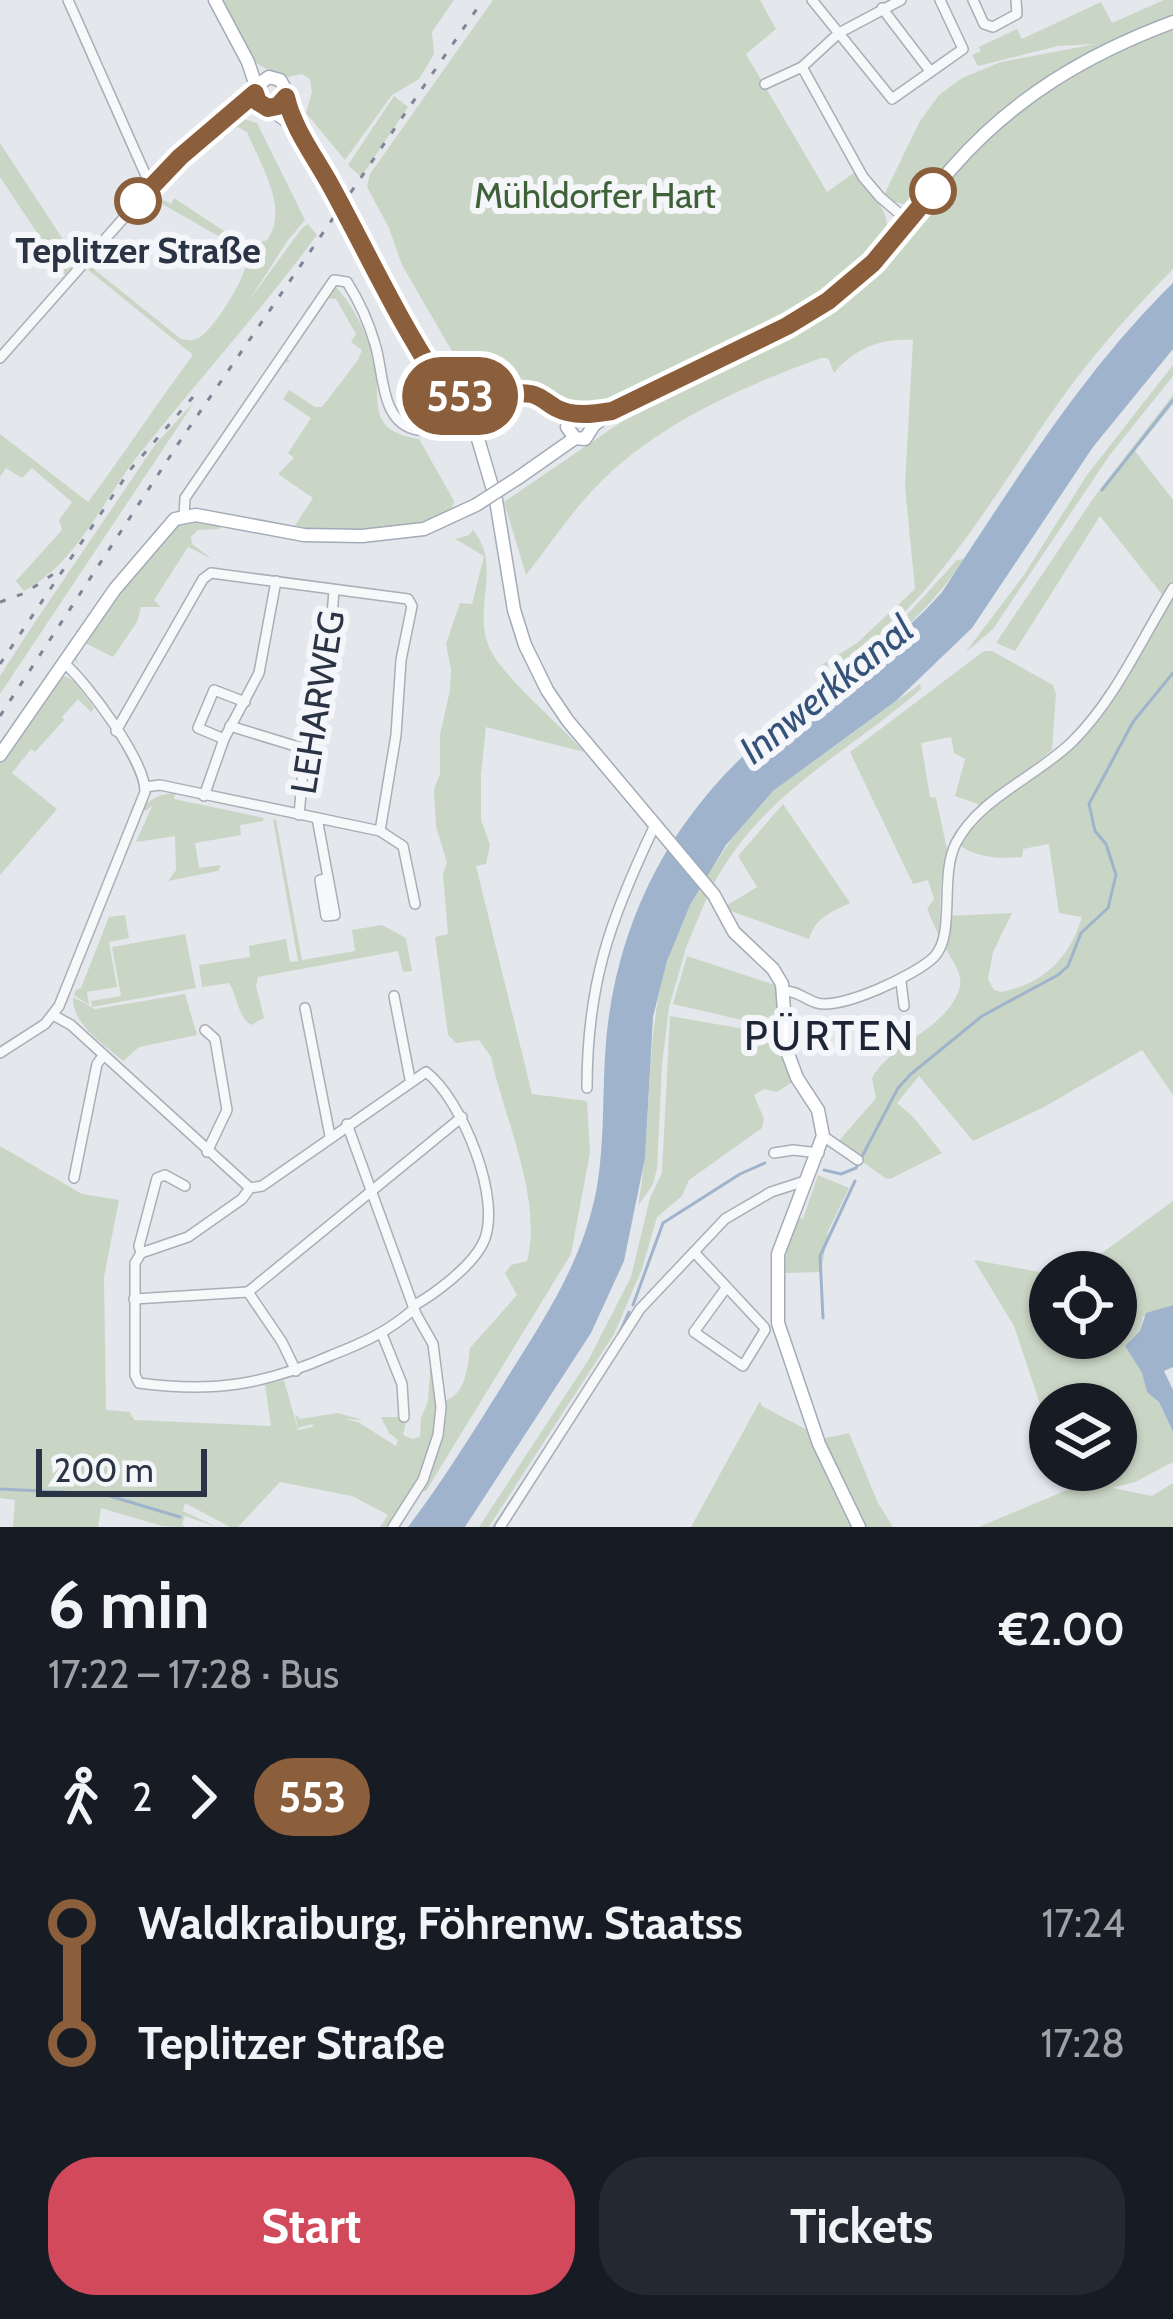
<!DOCTYPE html>
<html lang="en">
<head>
<meta charset="utf-8">
<style>
	:root { --surface:#171b24; --page:#242831; --text:#f1f3f6; --muted:#9ea1a6; --accent:#d1495b }
	body { margin:0; font-family:Cabin,sans-serif; background:var(--page); color:var(--text); height:100vh; display:flex; flex-direction:column; font-size:45px; white-space:nowrap }
	* { box-sizing:border-box; margin:0 }
	p { font-size:39px; color:var(--muted) }
	.icon { flex:none; width:66px; height:66px; fill:none; stroke:currentColor; stroke-width:2; stroke-linecap:round; stroke-linejoin:round }
	.map { position:relative; height:1527px; overflow:hidden }
	.panel { display:flex; flex-direction:column; background:var(--surface); flex:1 }
	.panel>* { flex:none }
	.badge { padding:0 24px; border-radius:39px; font-size:42px; line-height:78px }
	.tools { position:absolute; left:1029px; top:1251px; display:grid; gap:24px }
	.tools a { display:grid; place-items:center; width:108px; height:108px; border-radius:50%; background:var(--surface); box-shadow:0 3px 9px #0004; font-size:60px }
	.scale { position:absolute; left:36px; bottom:30px; width:171px; box-sizing:border-box; padding-left:12px; border:6px solid #2b3445; border-top:0; font-size:33px; line-height:42px; white-space:nowrap; color:#2b3445; -webkit-text-stroke:9px #f4f6f9; paint-order:stroke }
	.map>.badge { position:absolute; translate:-50% -50%; box-shadow:0 0 0 6px #fff }
	.legs { display:flex; align-items:center; gap:18px; height:132px; padding:0 48px; font-size:39px }
	.legs p { margin-inline-start:auto }
	.overview { display:flex; align-items:center; justify-content:space-between; height:204px; padding:0 48px }
	h1 { font-size:66px; font-weight:700; line-height:90px }
	.primary-button { display:flex; gap:24px; margin-top:auto; padding:24px 48px }
	.primary-button a { flex:1; height:138px; border-radius:48px; background:var(--accent); color:#fff; font-size:48px; font-weight:700; line-height:138px; text-align:center }
	.primary-button a+a { background:var(--page); color:var(--text) }
	ul { padding:0 48px; list-style:none }
	li { display:flex; align-items:center; gap:42px; height:120px; font-size:45px }
	li i { display:grid; place-items:center; width:18px; height:100%; margin:0 15px; background:currentColor }
	li i::after { content:''; width:30px; height:30px; margin:-15px; border:9px solid; border-radius:50%; background:var(--surface) }
	li p { margin-inline-start:auto }
	li:first-child i { background:linear-gradient(#0000 50%,currentColor 0) }
	li:last-child i { background:linear-gradient(currentColor 50%,#0000 0) }
	.map>svg:first-child { display:block }
	.green { fill:#c9d6c5 }
	.water { fill:#9fb4cc }
	.lines { fill:none; stroke-linecap:round; stroke-linejoin:round }
	.stream { stroke:#9fb4cc; stroke-width:3 }
	.minor-casing { stroke:#a9aeb7; stroke-width:12 }
	.major-casing { stroke:#a3abb8; stroke-width:15 }
	.minor { stroke:#f7f8fa; stroke-width:9 }
	.major { stroke:#fff; stroke-width:12 }
	.rail { stroke:#7d8696; stroke-width:3; stroke-dasharray:6 12; stroke-linecap:butt }
	.major-bridge-casing { stroke:#a3abb8; stroke-width:15; stroke-linecap:butt }
	.major-bridge { stroke:#fff; stroke-width:12 }
	.line-1-casing { stroke:#fff; stroke-width:27 }
	.line-1 { stroke:#8b5e3c; stroke-width:18 }
	.stop-1-dot { fill:#fff; stroke:#8b5e3c; stroke-width:6 }
	.labels { text-anchor:middle; dominant-baseline:central; stroke-width:12; stroke-linejoin:round; paint-order:stroke }
	.park-label { font-size:36px; fill:#3f6138; stroke:#f4f6f9 }
	.stop-label { font-size:36px; font-weight:bold; fill:#2b3445; stroke:#f4f6f9 }
	.street-label { font-size:36px; fill:#2b3445; stroke:#f4f6f9 }
	.water-label { font-size:39px; font-style:italic; fill:#34527a; stroke:#f4f6f9 }
	.quarter-label { font-size:42px; letter-spacing:3px; fill:#1d2536; stroke:#f4f6f9 }
</style>
</head>
<body>
<div class="map">
<svg width="1173" height="1527" viewBox="0 0 1173 1527">
	<rect width="100%" height="100%" fill="#e4e7ec"/>
	<g class="green">
		<path d="M220,0H454L432,32L434,54L419,79L392,95L345,160L306,113L312,92L310,79L302,74L283,78L254,62Z"/>
		<path d="M493,0H760L776,29L746,54L827,192L855,172C866,186 888,208 887,227C885,278 662,383 615,406C569,414 560,384 523,382C506,382 491,391 474,389L402,265L389,228L367,187L370,174Z"/>
		<path d="M1164,0H1173V269C1132,311 1093,354 1059,402C1001,483 915,639 818,673L820,666L857,643L915,589L905,486L913,340C881,338 855,348 834,373L828,358H821C736,389 643,430 583,501C563,524 545,551 526,575L504,502L652,401L798,323L878,263L952,178L936,177L909,205L893,202L884,195L920,121L939,95L962,78L1001,62L1096,44L1058,46L978,66L972,55L981,51L979,47L1017,29L1022,39L1101,2L1112,23Z"/>
		<path d="M394,96L408,107L361,177L348,165Z"/>
		<path d="M244,119L257,123L305,220L288,240L248,302L302,228L308,224L317,235C259,313 196,383 136,458C101,504 76,563 24,591L16,581L62,530L59,520L72,502L32,468L22,478L6,468L0,477V434L88,502C125,453 156,404 193,355L87,269L90,266L181,339C190,340 192,342 200,337C216,327 251,270 248,253L150,197L153,194L171,204L174,198L248,247L267,240C290,209 260,164 247,132L238,127L226,133L227,137L222,132Z"/>
		<path d="M0,143L77,261L65,275L0,177Z"/>
		<path d="M334,285C352,303 368,334 374,360C383,400 363,430 419,439L454,501L450,513C405,535 343,536 294,527L313,498L278,474L294,458L288,453L311,418L283,399L289,390L315,407H322L358,360L362,350L351,342L356,334L336,299L327,298L286,358L290,362H282Z"/>
		<path d="M1173,365V376L1109,456L993,629L965,653L1024,575L1087,475Z"/>
		<path d="M1173,395V404L1135,451L1173,500V583L1164,597L1100,516L1015,651L996,643L1097,493Z"/>
		<path d="M195,401L0,694V676L31,628L155,445Z"/>
		<path d="M187,520L224,523L219,529L198,530L191,537L192,544L212,559L188,547L154,600L161,607H141L137,622L113,657L85,643L76,655L79,667L74,657L118,592L179,523Z"/>
		<path d="M473,530C503,566 472,607 489,647C502,677 560,724 584,752L486,727L481,774V820L490,845L486,864L476,866L532,1094L587,1101L590,1153L571,1254L426,1491H422L441,1436L444,1401C466,1395 468,1366 470,1348L517,1295L505,1273L511,1265L527,1261C543,1199 504,1118 491,1057L479,1040L456,1043L448,1035L435,937L448,934L443,874L447,863L436,826L434,789L440,774V735L450,690L451,670L446,644L460,603L472,604L484,556L455,539L469,535Z"/>
		<path d="M964,559C909,642 837,678 763,738L757,731L885,639L957,560Z"/>
		<path d="M1173,592V1095L1142,1050L1044,1107L973,1141L919,1076L897,1103L914,1118L942,1153L890,1179L885,1178L837,1143L876,1098L872,1078C891,1043 945,1030 959,990C965,971 949,960 945,945C943,938 946,924 947,916L1012,913L993,952L988,979L994,990L1001,992C1043,984 1070,958 1082,917L1059,913L1049,844L1023,849L1022,857C1000,859 976,858 958,844L980,816L1082,735Z"/>
		<path d="M984,651H992L1053,685L1056,694L1052,750L981,808L978,804L955,796L965,759L954,753L951,737L921,743L930,797L936,798L948,854L941,882L939,936L927,909L934,899L928,880L913,884L850,752Z"/>
		<path d="M65,676L74,681L94,708L91,712L78,699L62,717L64,720L35,752L31,749L12,773L57,809L0,875V761L60,677Z"/>
		<path d="M920,684L921,689C844,756 764,791 713,885L706,877L741,825L773,791Z"/>
		<path d="M175,793L174,799L264,818L263,821L240,825L241,835L195,843L199,868L221,865L218,871L168,881L176,870L175,836L136,842L153,804L146,811L142,809C150,798 161,794 175,793Z"/>
		<path d="M783,804L850,903C831,912 815,918 809,939L728,910L726,906L757,887L738,856Z"/>
		<path d="M273,819L276,820L302,960L355,951L352,930L382,925L406,938L412,971L403,972L398,951L258,977L256,986L264,1018L251,1025C237,1015 238,997 229,983L202,987L199,965L250,957L249,946L286,939L290,962L298,961Z"/>
		<path d="M700,887L708,895L687,945L669,1007L662,1065L657,1169L653,1184L638,1206C659,1089 634,999 700,887Z"/>
		<path d="M125,915L129,938L109,942L117,987L87,992L89,1005L74,995L76,990L81,988L109,917Z"/>
		<path d="M185,934L196,988L92,1007L91,1001L121,996L112,947Z"/>
		<path d="M687,956L778,986L780,1042L794,1081L777,1092L764,1089L754,1095L764,1119L762,1128L689,1180L682,1196L657,1217L642,1269L614,1334L492,1522L489,1527H479L589,1359L631,1277L650,1198L662,1173L670,1016L772,1034V1027L673,1004Z"/>
		<path d="M185,994L197,1035L139,1047L123,1061C104,1044 72,1025 73,997L95,1009Z"/>
		<path d="M0,1146L82,1194L119,1200L104,1277L106,1410L130,1412L134,1420L271,1426L265,1385L284,1380L298,1430L312,1427L313,1424L298,1428L295,1414L300,1419L338,1413L363,1420L344,1419L358,1422L396,1446L398,1440L389,1433L381,1417H407L403,1435L412,1439L420,1437L421,1418L428,1401L432,1345L438,1421L424,1473L390,1527H380L388,1515L352,1496L280,1482L238,1527H230L185,1503L183,1511L217,1527L185,1516L182,1524L185,1527L162,1526L101,1508L98,1527H13L15,1500L0,1498Z"/>
		<path d="M818,1175L849,1188L828,1231L821,1272L784,1273L788,1241L800,1218L803,1219Z"/>
		<path d="M1173,1201V1305L1143,1317L1140,1331L1125,1346L1142,1373L1147,1391L1159,1402L1173,1432V1462L1135,1482L1112,1488L1152,1496L1173,1483V1527H979L1069,1489L1063,1470H1116V1404H1050V1434L1014,1326L974,1260L1050,1274V1338H1116V1272H1076Z"/>
		<path d="M760,1401L762,1406L811,1432L855,1527H691Z"/>
		<path d="M849,1433L878,1503L893,1527H864L822,1439Z"/>
	</g>
	<g class="water">
		<path d="M1173,283V349L1093,447L972,628L896,701L773,791L726,845L690,905L667,961L653,1017L645,1158L624,1261L591,1333L465,1527H408C443,1481 473,1432 504,1383C543,1320 583,1263 597,1187C605,1139 602,1090 606,1042C611,982 628,922 657,868C686,814 731,762 780,724C838,679 893,648 942,592C1013,485 1081,373 1173,283Z"/>
		<path d="M1173,1305V1367L1164,1371L1173,1390V1432L1159,1402L1147,1392L1142,1373L1125,1346L1140,1331L1146,1313Z"/>
	</g>
	<g class="lines">
		<g class="stream">
			<path d="M1102,490L1173,400"/>
			<path d="M824,1170L841,1174L856,1168L898,1088L911,1074L982,1016L1058,975L1068,966L1081,933L1108,908L1116,875L1106,844L1095,831L1089,804L1133,722L1173,673"/>
			<path d="M633,1305L663,1223L740,1174L765,1163"/>
			<path d="M823,1318L820,1256L855,1181"/>
			<path d="M619,1334L629,1312"/>
			<path d="M0,1489L103,1494L180,1517"/>
			<path d="M494,1527L549,1443"/>
		</g>
		<defs>
			<g id="minor">
				<path d="M68,0L151,187"/>
				<path d="M812,0L892,99L963,49L940,0"/>
				<path d="M973,0L984,24L993,27L1017,14L1016,0"/>
				<path d="M882,8L930,71"/>
				<path d="M802,67L863,177L880,197L908,221"/>
				<path d="M765,84L802,67L839,33L901,0"/>
				<path d="M0,358L159,178L255,93"/>
				<path d="M432,426L445,412"/>
				<path d="M184,516L185,498L334,280L347,282C359,301 369,323 375,344C384,372 380,419 413,429C426,433 439,427 452,425"/>
				<path d="M230,726L305,749"/>
				<path d="M116,731L203,579L211,573L408,599L412,606L401,660L396,735L380,831"/>
				<path d="M224,739L198,728L214,690L245,702"/>
				<path d="M145,787L160,785L380,831L403,846L415,904"/>
				<path d="M204,796L224,739L259,673L276,581"/>
				<path d="M299,815L305,749L329,655L334,590"/>
				<path d="M317,818L335,915L326,916L320,880L328,878"/>
				<path d="M901,982L904,1006"/>
				<path d="M784,991C798,991 804,999 817,1003C841,1010 916,975 934,957C956,935 939,876 956,843C979,798 1038,776 1073,741C1116,698 1141,640 1173,588"/>
				<path d="M394,996L410,1079"/>
				<path d="M305,1008L330,1136"/>
				<path d="M53,1015L71,1025L250,1188"/>
				<path d="M205,1030L215,1039L227,1110L207,1152"/>
				<path d="M0,1053L45,1024L59,1006L145,792C146,762 87,682 63,662"/>
				<path d="M587,1088C587,983 610,920 654,827"/>
				<path d="M347,1124L416,1314L433,1344L441,1407L438,1435L423,1480L393,1527"/>
				<path d="M823,1136L858,1160"/>
				<path d="M774,1153L793,1150L819,1153"/>
				<path d="M74,1178L97,1064L103,1056"/>
				<path d="M185,1186L165,1175L157,1178L139,1246L141,1253L135,1263V1375L139,1383C213,1393 264,1385 332,1355C363,1343 389,1331 414,1309"/>
				<path d="M694,1252L764,1327L765,1330L743,1366L694,1332L726,1288"/>
				<path d="M141,1253L188,1237L242,1199L250,1188L262,1186L426,1072C461,1098 504,1201 483,1243C472,1266 435,1294 413,1306"/>
				<path d="M248,1292L462,1117"/>
				<path d="M248,1292L282,1342L296,1371"/>
				<path d="M134,1299L248,1292"/>
				<path d="M382,1334L402,1384L404,1417"/>
				<path d="M500,1527L640,1309L725,1219L771,1192L805,1181"/>
			</g>
			<g id="major">
				<path d="M215,0L248,62L256,86"/>
				<path d="M286,97L301,137L329,182L395,313L440,383L447,404"/>
				<path d="M271,108L281,104L286,90L280,80L269,77L256,86V99L291,124"/>
				<circle cx="461" cy="412" r="16"/>
				<path d="M477,412C522,374 534,406 576,414"/>
				<path d="M473,422L496,500L514,610L525,645L547,690L568,721L714,895L734,932L773,969L782,984L787,1051L797,1078L818,1110L823,1136L778,1254V1323L819,1444L859,1527"/>
				<path d="M594,425L589,416L579,413L570,418L567,427L575,438L585,439L594,425L612,411C684,376 780,341 841,291C884,256 916,209 952,168C1013,98 1087,54 1173,22"/>
				<path d="M518,478L575,438"/>
				<path d="M0,755L115,589L175,519L196,515L304,535L362,536L424,529L476,505"/>
			</g>
		</defs>
		<use href="#minor" class="minor-casing"/>
		<use href="#major" class="major-casing"/>
		<use href="#minor" class="minor"/>
		<use href="#major" class="major"/>
		<g class="rail">
			<path d="M0,602L25,593L55,573"/>
			<path d="M0,664L130,470L193,397"/>
			<path d="M0,716L182,438L483,0"/>
		</g>
		<defs>
			<path id="major-bridge" d="M476,505L518,478"/>
		</defs>
		<use href="#major-bridge" class="major-bridge-casing"/>
		<use href="#major-bridge" class="major-bridge"/>
	</g>
	<g class="lines">
		<defs>
			<path id="line-1" d="M138,201L180,157L255,93L258,102L268,108L278,106L286,97C294,131 316,158 332,188C368,254 398,320 440,383C475,416 497,388 531,394C541,396 547,403 556,408C573,417 594,414 612,411L787,326L828,301L873,263L933,191"/>
		</defs>
		<use href="#line-1" class="line-1-casing"/>
		<use href="#line-1" class="line-1"/>
	</g>
	<g class="stop-1-dot">
		<circle cx="933" cy="191" r="21"/>
		<circle cx="138" cy="201" r="21"/>
	</g>
	<g class="labels">
		<g class="park-label">
			<text x="595" y="195">Mühldorfer Hart</text>
		</g>
		<g class="stop-label">
			<text x="138" y="250">Teplitzer Straße</text>
		</g>
		<g class="street-label">
			<text transform="translate(317 702) rotate(-81)">LEHARWEG</text>
		</g>
		<g class="water-label">
			<text transform="translate(826 689) rotate(-39)">Innwerkkanal</text>
		</g>
		<g class="quarter-label">
			<text x="830" y="1035">PÜRTEN</text>
		</g>
	</g>
</svg>
<div class="tools">
<a><svg class="icon" aria-label="locate" viewBox="0 0 24 24"><circle cx="12" cy="12" r="6"/><path d="M12 2v4M12 18v4M2 12h4M18 12h4"/></svg></a>
<a><svg class="icon" aria-label="layers" viewBox="0 0 24 24"><path d="M12 4l9 5-9 5-9-5zM3 14l9 5 9-5"/></svg></a>
</div>
<div class="scale">200 m</div>
<b class="badge" style="left:460px;top:396px;background:#8b5e3c;color:#fff">553</b>
</div>
<section class="panel">
<div class="overview"><div><h1>6 min</h1><p>17:22 – 17:28 · Bus</p></div><b>€2.00</b></div>
<div class="legs"><svg class="icon" aria-label="walk" viewBox="0 0 24 24"><circle cx="13" cy="4" r="2"/><path d="M13 8l-2 6 4 7M11 14l-3 7M7 12l3-4h3l4 4"/></svg>2<svg class="icon" aria-label="forward" viewBox="0 0 24 24"><path d="M9 5l7 7-7 7"/></svg><b class="badge" style="background:#8b5e3c;color:#fff">553</b></div>
<ul>
<li><i style="color:#8b5e3c"></i><b>Waldkraiburg, Föhrenw. Staatss</b><p>17:24</p></li>
<li><i style="color:#8b5e3c"></i><b>Teplitzer Straße</b><p>17:28</p></li>
</ul>
<div class="primary-button"><a>Start</a><a>Tickets</a></div>
</section>
</body>
</html>
